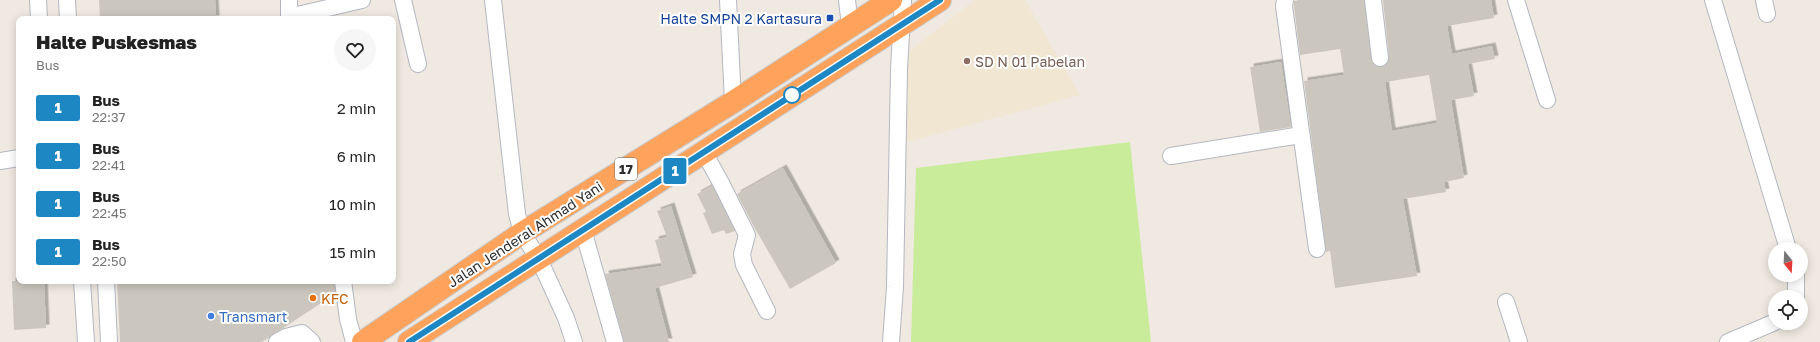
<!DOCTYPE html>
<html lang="en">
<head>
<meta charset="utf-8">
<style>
	:root { --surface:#fff; --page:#f6f6f6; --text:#222; --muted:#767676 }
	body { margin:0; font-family:"Golos Text",sans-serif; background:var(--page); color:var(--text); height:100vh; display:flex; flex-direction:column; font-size:15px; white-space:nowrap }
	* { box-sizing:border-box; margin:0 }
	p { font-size:13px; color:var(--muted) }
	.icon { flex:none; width:22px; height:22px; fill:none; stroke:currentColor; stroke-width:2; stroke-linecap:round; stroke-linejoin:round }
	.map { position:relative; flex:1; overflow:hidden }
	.side { position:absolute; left:16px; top:16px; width:380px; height:268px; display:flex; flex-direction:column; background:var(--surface); border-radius:8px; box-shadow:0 2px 10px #0003 }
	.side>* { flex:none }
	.badge { padding:0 8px; border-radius:3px; font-size:14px; line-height:26px }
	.needle { width:26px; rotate:162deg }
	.buttons { position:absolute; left:1768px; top:242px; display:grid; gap:8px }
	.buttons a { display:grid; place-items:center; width:40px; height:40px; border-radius:50%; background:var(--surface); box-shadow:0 2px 10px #0003; font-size:20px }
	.map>.badge { position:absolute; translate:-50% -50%; box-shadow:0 0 0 2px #fff }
	.round { display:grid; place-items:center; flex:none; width:42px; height:42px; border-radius:21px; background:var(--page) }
	.overview { display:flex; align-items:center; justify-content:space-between; height:68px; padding:0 20px }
	h1 { font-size:19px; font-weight:800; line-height:30px }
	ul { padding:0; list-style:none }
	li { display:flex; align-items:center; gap:12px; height:48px; padding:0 20px }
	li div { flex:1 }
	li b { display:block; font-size:15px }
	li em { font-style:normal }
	li .badge { min-width:44px; font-weight:700; text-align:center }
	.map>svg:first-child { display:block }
	.education { fill:#f0e6d1 }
	.pitch { fill:#c9ec9a }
	.building { fill:#cbc7bf; fill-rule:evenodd; filter:url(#shadow) }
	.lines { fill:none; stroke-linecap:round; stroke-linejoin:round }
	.minor-casing { stroke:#b4b7c1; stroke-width:18 }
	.highway-casing { stroke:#c9c9c9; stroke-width:24 }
	.minor { stroke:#fff; stroke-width:16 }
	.highway { stroke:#ffa35c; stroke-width:22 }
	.line-casing { stroke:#fff; stroke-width:9 }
	.line { stroke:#1d87c4; stroke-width:6 }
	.transit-dot { fill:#1a4fb4; stroke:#fff; stroke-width:1.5 }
	.education-dot { fill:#8d6e63; stroke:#fff; stroke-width:1.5 }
	.stop-dot { fill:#fff; stroke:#1d87c4; stroke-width:2 }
	.food-dot { fill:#e8710a; stroke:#fff; stroke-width:1.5 }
	.shop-dot { fill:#3f7fe0; stroke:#fff; stroke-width:1.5 }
	.labels { text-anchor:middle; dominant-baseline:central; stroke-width:4; stroke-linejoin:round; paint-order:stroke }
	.shield { fill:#fff; stroke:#6d6d6d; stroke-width:1 }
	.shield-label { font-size:13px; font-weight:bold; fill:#2e2e2e }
	.transit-label { font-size:14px; fill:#164399; stroke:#fff; text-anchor:end }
	.education-label { font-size:14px; fill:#785e54; stroke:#fff; text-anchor:start }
	.street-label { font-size:14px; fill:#2e2e2e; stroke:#fff }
	.food-label { font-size:14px; fill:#c56008; stroke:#fff; text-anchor:start }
	.shop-label { font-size:14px; fill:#366cbe; stroke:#fff; text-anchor:start }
</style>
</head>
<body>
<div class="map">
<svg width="1820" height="342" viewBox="0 0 1820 342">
	<defs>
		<filter id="shadow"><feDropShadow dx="3.5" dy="-3.5" stdDeviation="0" flood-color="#0004"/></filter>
	</defs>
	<rect width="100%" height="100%" fill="#efe9e1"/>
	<path class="education" d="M975,0H1025L1080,95L907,142L904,55Z"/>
	<path class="pitch" d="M1130,142L1151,342H911L916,168Z"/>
	<g class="building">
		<path d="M99,0H215L216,19H100Z"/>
		<path d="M1301,0H1364L1371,59L1373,64L1381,67L1386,65L1389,57L1383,0H1491L1494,18L1447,26L1452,54L1492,46L1495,59L1468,64L1474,96L1451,100L1464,178L1444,182L1446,192L1403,199L1417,276L1335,288L1330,251L1326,252L1304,81L1344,75L1340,49L1300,55L1294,6V1ZM1429,75L1437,123L1392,131L1385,82Z"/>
		<path d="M1281,62L1291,127L1260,132L1250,67Z"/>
		<path d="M783,168L836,263L790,289L753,225L737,194Z"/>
		<path d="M712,186L713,187L735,231L726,234L724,230L712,234L703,213L706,212L697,194Z"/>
		<path d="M671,206L693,277L655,288L669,342H624L605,274L662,266L655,240L667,237L657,211Z"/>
		<path d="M12,281H44L46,328L14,330Z"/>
		<path d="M117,281H334L335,294L262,342H120Z"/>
	</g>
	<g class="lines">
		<defs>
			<g id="minor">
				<path d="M38,0L39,19"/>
				<path d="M67,0L68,19"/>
				<path d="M289,0V17L362,0"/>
				<path d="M403,0L418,64"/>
				<path d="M493,0L517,214L522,233L539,259L566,318L574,342"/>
				<path d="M728,0L733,102"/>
				<path d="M847,0L850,26"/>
				<path d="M1285,0L1284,6L1317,249"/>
				<path d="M1373,0L1380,58"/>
				<path d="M1516,0L1547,100"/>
				<path d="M1713,0L1788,249"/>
				<path d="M1764,0L1767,14"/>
				<path d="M704,152L721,183L747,235L742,254L744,265L767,311"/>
				<path d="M1171,156L1301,135"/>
				<path d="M0,161L19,158"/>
				<path d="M583,230L615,342"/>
				<path d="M1796,275V297"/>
				<path d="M82,281L86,342"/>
				<path d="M106,281L109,342"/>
				<path d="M343,281L348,319L354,342"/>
				<path d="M1506,302L1519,342"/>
				<path d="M277,342L286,337L302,333L312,342"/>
				<path d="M891,342L895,287L899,69L903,0"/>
				<path d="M1728,342L1775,322"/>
			</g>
			<g id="highway">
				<path d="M363,342L522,233L733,102L891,0"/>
				<path d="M409,342L940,0"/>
			</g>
		</defs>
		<use href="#minor" class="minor-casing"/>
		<use href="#highway" class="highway-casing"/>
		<use href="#minor" class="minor"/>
		<use href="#highway" class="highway"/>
	</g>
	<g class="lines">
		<defs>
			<path id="line" d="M409,342L940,0"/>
		</defs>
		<use href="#line" class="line-casing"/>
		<use href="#line" class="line"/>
	</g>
	<rect class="transit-dot" x="826" y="14" width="8" height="8" rx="2"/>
	<circle class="education-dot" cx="967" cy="61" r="4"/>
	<circle class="stop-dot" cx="792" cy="95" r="8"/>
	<circle class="food-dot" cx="313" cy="298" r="4"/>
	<circle class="shop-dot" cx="211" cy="316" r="4"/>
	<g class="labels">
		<rect class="shield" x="615" y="158" width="22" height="22" rx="3"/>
		<g class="shield-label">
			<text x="626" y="169">17</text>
		</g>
		<g class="transit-label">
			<text x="822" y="18">Halte SMPN 2 Kartasura</text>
		</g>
		<g class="education-label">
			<text x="975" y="61">SD N 01 Pabelan</text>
		</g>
		<g class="street-label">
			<text transform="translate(525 234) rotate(-33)">Jalan Jenderal Ahmad Yani</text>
		</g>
		<g class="food-label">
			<text x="321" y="298">KFC</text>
		</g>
		<g class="shop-label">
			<text x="219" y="316">Transmart</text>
		</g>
	</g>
</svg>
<div class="buttons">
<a><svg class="needle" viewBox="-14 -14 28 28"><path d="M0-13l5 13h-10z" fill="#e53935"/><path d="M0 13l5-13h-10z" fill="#767676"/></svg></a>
<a><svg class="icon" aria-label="locate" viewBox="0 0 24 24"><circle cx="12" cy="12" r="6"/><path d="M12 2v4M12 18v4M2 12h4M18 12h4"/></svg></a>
</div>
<b class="badge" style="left:675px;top:171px;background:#1d87c4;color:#fff">1</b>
<section class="side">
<div class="overview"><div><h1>Halte Puskesmas</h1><p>Bus</p></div><a class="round"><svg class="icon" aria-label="heart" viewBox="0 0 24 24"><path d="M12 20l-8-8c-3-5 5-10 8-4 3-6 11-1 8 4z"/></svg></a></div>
<ul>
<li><span class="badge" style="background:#1d87c4;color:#fff">1</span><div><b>Bus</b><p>22:37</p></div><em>2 min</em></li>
<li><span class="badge" style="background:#1d87c4;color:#fff">1</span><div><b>Bus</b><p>22:41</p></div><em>6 min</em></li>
<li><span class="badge" style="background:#1d87c4;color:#fff">1</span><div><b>Bus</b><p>22:45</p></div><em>10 min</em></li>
<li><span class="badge" style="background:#1d87c4;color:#fff">1</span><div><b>Bus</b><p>22:50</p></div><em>15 min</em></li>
</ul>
</section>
</div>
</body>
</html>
